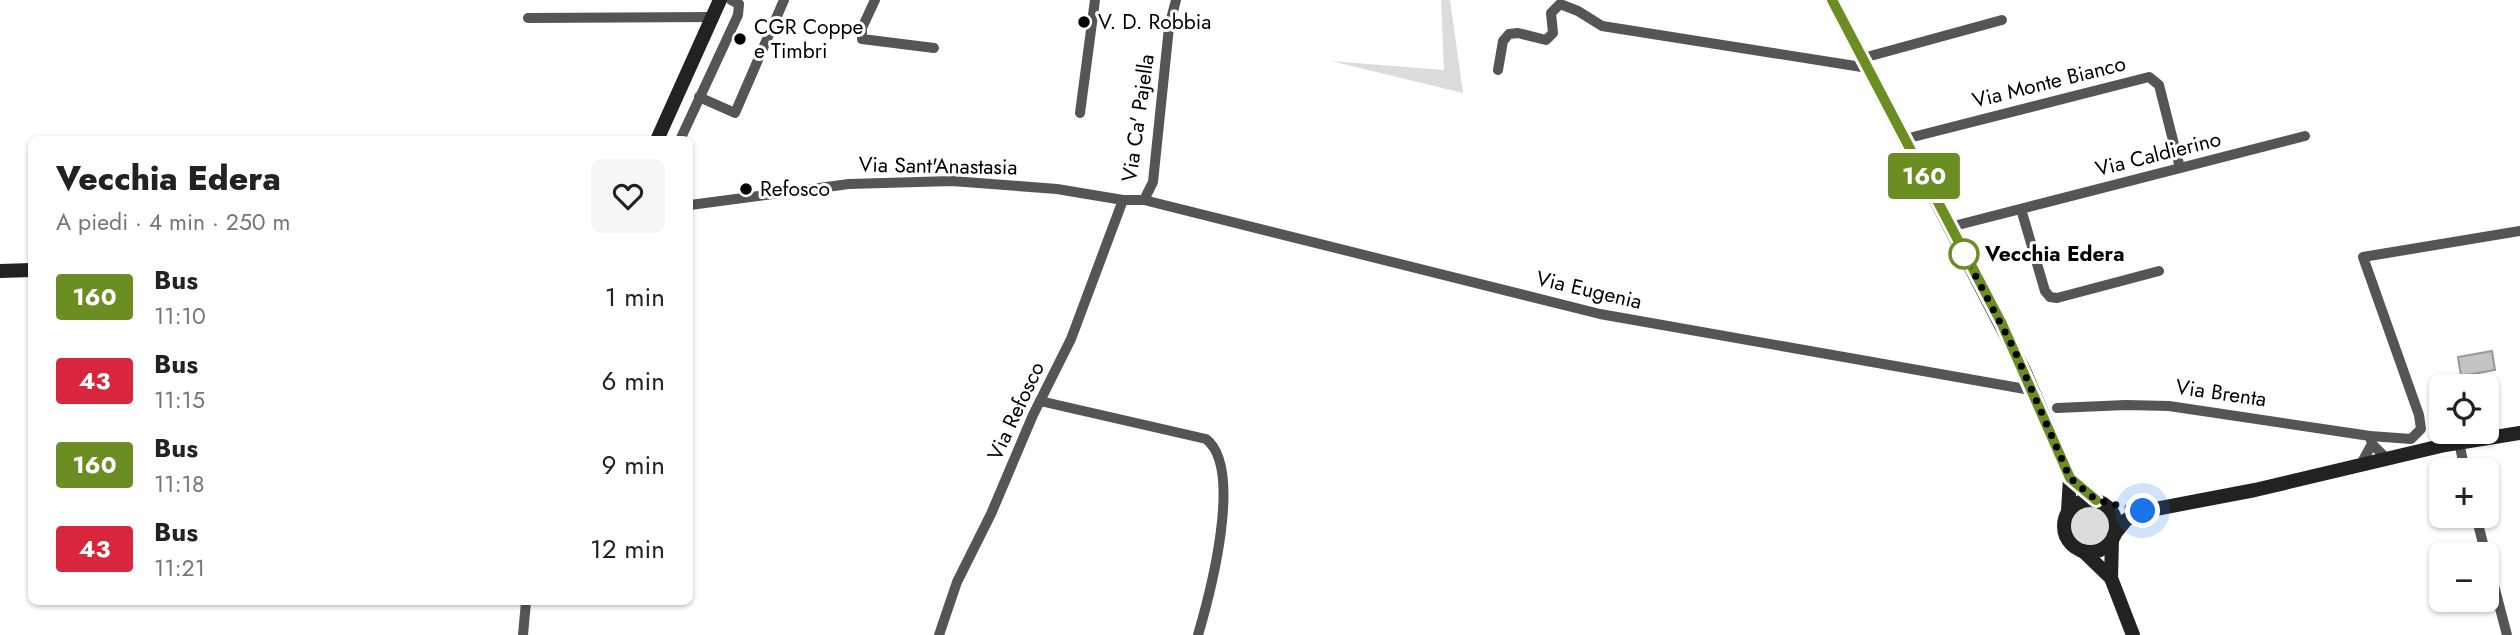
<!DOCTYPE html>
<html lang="it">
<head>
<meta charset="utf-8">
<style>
	:root { --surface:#fff; --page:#f6f6f6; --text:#222; --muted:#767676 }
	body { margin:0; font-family:Jost,sans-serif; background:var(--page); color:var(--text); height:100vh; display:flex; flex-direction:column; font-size:26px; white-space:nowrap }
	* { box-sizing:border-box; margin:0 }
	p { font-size:23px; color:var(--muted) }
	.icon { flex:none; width:38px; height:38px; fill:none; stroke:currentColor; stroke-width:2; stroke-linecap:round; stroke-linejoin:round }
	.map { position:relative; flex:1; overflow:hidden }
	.side { position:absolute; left:28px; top:136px; width:665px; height:469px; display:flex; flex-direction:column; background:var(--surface); border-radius:10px; box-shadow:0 2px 5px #0004 }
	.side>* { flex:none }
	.badge { padding:0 14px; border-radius:5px; font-size:24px; line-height:46px }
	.fabs { position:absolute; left:2429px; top:374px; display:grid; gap:14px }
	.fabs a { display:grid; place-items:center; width:70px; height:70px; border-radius:10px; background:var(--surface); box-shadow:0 2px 5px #0004; font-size:35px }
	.you { position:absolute; width:35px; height:35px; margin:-18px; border:5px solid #fff; border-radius:50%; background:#1a73e8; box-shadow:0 0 0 10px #1a73e833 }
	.map>.badge { position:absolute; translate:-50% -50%; box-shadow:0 0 0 4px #fff }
	.round { display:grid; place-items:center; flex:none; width:74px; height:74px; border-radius:10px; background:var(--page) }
	.headline { display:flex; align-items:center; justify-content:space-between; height:119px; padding:0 28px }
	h1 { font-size:33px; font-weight:800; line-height:52px }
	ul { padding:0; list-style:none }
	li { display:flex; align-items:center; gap:21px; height:84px; padding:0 28px }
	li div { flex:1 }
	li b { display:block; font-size:26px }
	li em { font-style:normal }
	li .badge { min-width:77px; font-weight:700; text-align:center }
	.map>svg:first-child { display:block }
	.green { fill:#dcdcdc }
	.building { fill:#c4c4c4; stroke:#999; stroke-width:2 }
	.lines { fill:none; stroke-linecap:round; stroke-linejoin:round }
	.street { stroke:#555; stroke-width:10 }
	.secondary { stroke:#222; stroke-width:14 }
	.line-casing { stroke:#fff; stroke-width:16 }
	.line { stroke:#6b8e23; stroke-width:10 }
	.walk { stroke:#000; stroke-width:7; stroke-dasharray:0 12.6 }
	.poi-dot { fill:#000; stroke:#fff; stroke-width:2.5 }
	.stop-dot { fill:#fff; stroke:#6b8e23; stroke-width:3.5 }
	.labels { text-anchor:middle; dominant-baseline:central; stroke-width:6; stroke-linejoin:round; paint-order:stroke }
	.poi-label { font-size:21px; fill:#000; stroke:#fff; text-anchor:start }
	.street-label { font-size:21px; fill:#000; stroke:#fff }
	.stop-label { font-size:21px; font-weight:bold; fill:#000; stroke:#fff; text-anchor:start }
</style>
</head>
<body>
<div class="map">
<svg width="2520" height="635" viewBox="0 0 2520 635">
	<rect width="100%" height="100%" fill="#fff"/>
	<g class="green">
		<path d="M1441,0H1450L1463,93L1331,61L1444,70Z"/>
		<circle cx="2090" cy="525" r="20"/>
	</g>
	<path class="building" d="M2492,351L2495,370L2461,376L2458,357Z"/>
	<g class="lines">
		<g class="street">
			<path d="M875,0L862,28V39L934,48"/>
			<path d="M528,18L712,17"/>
			<path d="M1863,58L2002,20"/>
			<path d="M1498,70L1503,41L1509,34L1518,33L1546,40L1553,33L1551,13L1560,4L1578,11L1602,26L1868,68"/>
			<path d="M699,97L735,113L784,0"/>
			<path d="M1080,113L1095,0"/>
			<path d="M1905,139L2149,77L2159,85L2180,168"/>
			<path d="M680,140L738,15L739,4L731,0"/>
			<path d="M1144,200L1153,182L1169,27L1176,0"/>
			<path d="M690,205L849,184L952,181L1057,189L1123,200H1144L1600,314L2025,389L2032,388"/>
			<path d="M2021,209L2045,291L2050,297L2057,298L2159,271"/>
			<path d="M1950,227L2305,136"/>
			<path d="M1040,401L1206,439C1244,468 1210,594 1198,635"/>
			<path d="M2057,408L2126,405L2169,406L2370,436L2411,439L2421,429L2419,415L2363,257L2520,231"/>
			<path d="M2370,436L2372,444L2386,458"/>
			<path d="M2459,442L2465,471"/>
			<path d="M2361,464L2372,444"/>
			<path d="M2476,516L2486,555"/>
			<path d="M2487,559L2507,635"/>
			<path d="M523,635L526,602"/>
			<path d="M939,635L957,582L991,514L1033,415L1071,339L1123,200"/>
		</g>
		<g class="secondary">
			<path d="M1832,0L2024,370L2070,478L2068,511"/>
			<path d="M657,140L720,0"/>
			<path d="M0,271L32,270"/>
			<circle cx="2090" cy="526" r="26"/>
			<path d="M2114,535L2126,520L2140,512L2255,490L2445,445L2520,433"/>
			<path d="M2083,551L2111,578L2133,635"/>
			<path d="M2111,578L2112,540"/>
		</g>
	</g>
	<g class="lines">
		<defs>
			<path id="line" d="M1832,0L2002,324L2070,478L2096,500"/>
		</defs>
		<use href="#line" class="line-casing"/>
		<use href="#line" class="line"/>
		<path class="walk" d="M1964,254L2013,347L2070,478L2096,500L2143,511"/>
	</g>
	<g class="poi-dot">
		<circle cx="1084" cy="22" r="7"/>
		<circle cx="740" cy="39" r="7"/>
		<circle cx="746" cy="189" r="7"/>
	</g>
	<circle class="stop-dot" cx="1964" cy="254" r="14"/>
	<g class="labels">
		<g class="poi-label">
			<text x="1098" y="22">V. D. Robbia</text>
			<text x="754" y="27">CGR Coppe<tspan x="754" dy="24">e Timbri</tspan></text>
			<text x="760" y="189">Refosco</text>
		</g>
		<g class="street-label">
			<text transform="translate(2049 82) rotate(-14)">Via Monte Bianco</text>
			<text transform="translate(1138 118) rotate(-82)">Via Ca' Pajella</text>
			<text transform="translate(2158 154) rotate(-14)">Via Caldierino</text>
			<text transform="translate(938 166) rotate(1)">Via Sant'Anastasia</text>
			<text transform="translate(1589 290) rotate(13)">Via Eugenia</text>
			<text transform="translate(2221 393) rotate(8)">Via Brenta</text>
			<text transform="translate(1016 411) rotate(-65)">Via Refosco</text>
		</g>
		<g class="stop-label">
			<text x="1985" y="254">Vecchia Edera</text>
		</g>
	</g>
</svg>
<div class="fabs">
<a><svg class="icon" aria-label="locate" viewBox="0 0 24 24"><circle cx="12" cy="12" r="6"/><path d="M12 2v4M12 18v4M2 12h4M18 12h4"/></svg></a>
<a>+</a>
<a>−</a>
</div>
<div class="you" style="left:2143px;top:511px"></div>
<b class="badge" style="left:1924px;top:176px;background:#6b8e23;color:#fff">160</b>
<section class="side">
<div class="headline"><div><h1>Vecchia Edera</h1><p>A piedi · 4 min · 250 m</p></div><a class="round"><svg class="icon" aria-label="heart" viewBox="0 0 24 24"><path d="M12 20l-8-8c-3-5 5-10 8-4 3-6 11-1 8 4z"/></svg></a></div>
<ul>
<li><span class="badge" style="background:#6b8e23;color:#fff">160</span><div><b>Bus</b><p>11:10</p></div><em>1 min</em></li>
<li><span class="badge" style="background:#d7263d;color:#fff">43</span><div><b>Bus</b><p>11:15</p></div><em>6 min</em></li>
<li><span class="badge" style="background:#6b8e23;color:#fff">160</span><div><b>Bus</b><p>11:18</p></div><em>9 min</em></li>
<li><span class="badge" style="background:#d7263d;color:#fff">43</span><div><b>Bus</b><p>11:21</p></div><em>12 min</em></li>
</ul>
</section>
</div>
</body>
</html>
